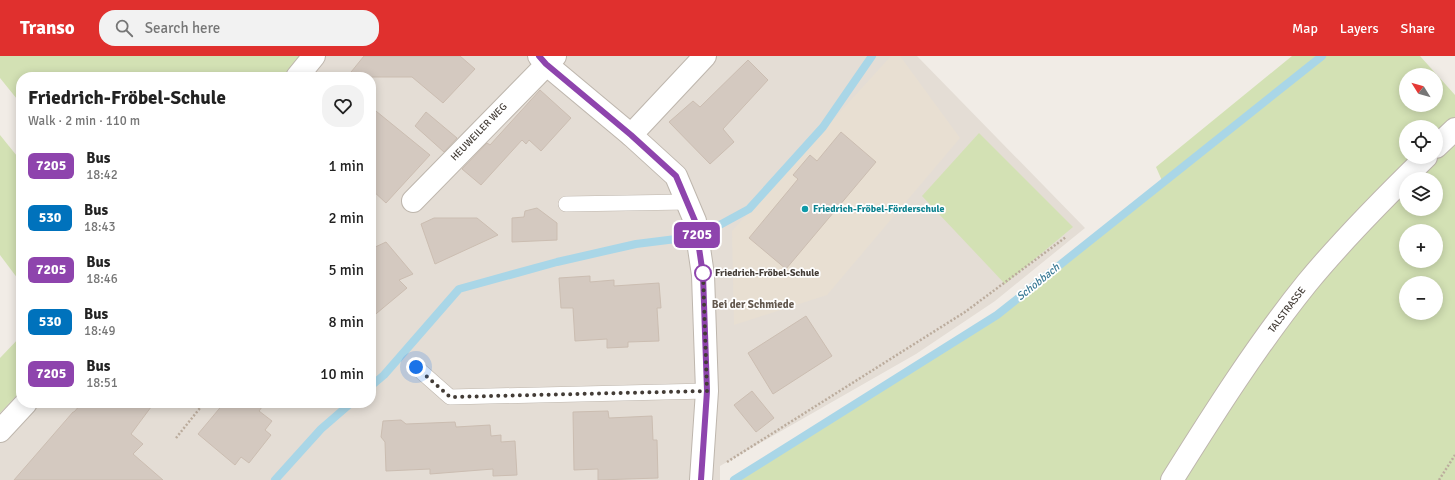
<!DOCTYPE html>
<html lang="en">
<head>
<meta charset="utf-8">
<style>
	:root { --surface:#fff; --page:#f2f2f2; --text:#222; --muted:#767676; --accent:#e0302e }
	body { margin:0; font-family:Signika,sans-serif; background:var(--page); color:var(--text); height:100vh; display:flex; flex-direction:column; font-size:15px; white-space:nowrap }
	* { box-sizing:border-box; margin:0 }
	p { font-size:13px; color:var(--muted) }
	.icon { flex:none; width:22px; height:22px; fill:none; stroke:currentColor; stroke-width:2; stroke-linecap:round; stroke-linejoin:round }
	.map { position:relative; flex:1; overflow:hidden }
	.drawer { position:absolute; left:16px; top:16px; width:360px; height:336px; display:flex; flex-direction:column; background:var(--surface); border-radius:16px; box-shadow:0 2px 10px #0003 }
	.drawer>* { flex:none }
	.badge { padding:0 8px; border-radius:6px; font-size:14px; line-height:26px }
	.needle { width:26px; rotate:307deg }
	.tools { position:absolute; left:1399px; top:12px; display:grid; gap:8px }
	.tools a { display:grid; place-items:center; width:44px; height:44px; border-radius:50%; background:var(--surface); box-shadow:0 2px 10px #0003; font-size:20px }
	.you { position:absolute; width:20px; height:20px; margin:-10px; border:3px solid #fff; border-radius:50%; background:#1a73e8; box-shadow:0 0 0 6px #1a73e833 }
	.map>.badge { position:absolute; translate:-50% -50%; box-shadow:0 0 0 2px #fff }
	.round { display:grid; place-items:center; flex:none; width:42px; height:42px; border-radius:16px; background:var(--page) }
	.overview { display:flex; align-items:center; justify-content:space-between; height:68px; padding:0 12px }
	h1 { font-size:19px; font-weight:700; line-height:30px }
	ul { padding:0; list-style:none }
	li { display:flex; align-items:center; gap:12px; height:52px; padding:0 12px }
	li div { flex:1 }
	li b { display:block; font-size:15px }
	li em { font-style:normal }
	li .badge { min-width:44px; font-weight:700; text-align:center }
	header { display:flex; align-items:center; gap:24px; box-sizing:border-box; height:56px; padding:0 20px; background:var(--accent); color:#fff }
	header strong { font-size:19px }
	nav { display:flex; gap:22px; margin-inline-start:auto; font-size:14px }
	.search { width:280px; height:36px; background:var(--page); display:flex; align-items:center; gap:10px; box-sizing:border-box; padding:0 14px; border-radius:16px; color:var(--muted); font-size:15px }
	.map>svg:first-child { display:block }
	.residential { fill:#e4ddd5 }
	.education { fill:#e8dfd2 }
	.green { fill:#d3e1b4; fill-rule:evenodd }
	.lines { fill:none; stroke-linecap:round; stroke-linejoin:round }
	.stream { stroke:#a9d6e7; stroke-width:8 }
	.building { fill:#d4c9c0; stroke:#cbbdb1 }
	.lane-casing { stroke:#beb6ad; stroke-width:16 }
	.street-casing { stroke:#beb6ad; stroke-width:24 }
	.path { stroke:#bbac9d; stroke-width:2.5; stroke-dasharray:2 2; stroke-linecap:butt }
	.lane { stroke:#fff; stroke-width:15 }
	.street { stroke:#fff; stroke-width:22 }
	.line-casing { stroke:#fff; stroke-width:9 }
	.line { stroke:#8e44ad; stroke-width:6 }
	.walk { stroke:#433c36; stroke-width:4; stroke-dasharray:0 7.2 }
	.culture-dot { fill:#0f9aa8; stroke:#fff; stroke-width:1.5 }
	.stop-dot { fill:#fff; stroke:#8e44ad; stroke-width:2 }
	.labels { text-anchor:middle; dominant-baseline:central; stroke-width:3.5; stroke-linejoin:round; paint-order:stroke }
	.street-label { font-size:10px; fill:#433c36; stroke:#fff }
	.culture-label { font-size:10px; font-weight:bold; fill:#0d838f; stroke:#fff; text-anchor:start }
	.stop-label { font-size:10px; font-weight:bold; fill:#433c36; stroke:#fff; text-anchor:start }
	.water-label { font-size:11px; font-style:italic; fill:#397994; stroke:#fff }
	.neighbourhood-label { font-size:11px; font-weight:bold; fill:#64594f; stroke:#fff }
</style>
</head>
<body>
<header>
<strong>Transo</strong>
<div class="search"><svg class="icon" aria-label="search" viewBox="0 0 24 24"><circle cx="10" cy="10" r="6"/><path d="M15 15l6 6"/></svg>Search here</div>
<nav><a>Map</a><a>Layers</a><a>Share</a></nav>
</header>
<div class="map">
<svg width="1455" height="424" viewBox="0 0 1455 424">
	<rect width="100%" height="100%" fill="#f1ece6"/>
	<path class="residential" d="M314,0H917L1085,172L995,245L916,298L720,410V424H0V357L21,335V347H371V21H297Z"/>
	<path class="education" d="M891,0H900L960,82L827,239L734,269L732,175Z"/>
	<g class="green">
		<path d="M0,0H314L297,21H21V48L0,22Z"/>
		<path d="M1292,0H1420L1455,39V424H734L997,259L1163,127L1156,111ZM1406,19H1436V49H1406ZM1406,71H1436V101H1406ZM1406,123H1436V153H1406ZM1406,175H1436V205H1406ZM1406,227H1436V257H1406Z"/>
		<path d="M979,77L1073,171L1005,228L922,140Z"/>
		<path d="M0,79L21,105V227L0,199Z"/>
		<path d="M21,280V335L0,357V302Z"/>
	</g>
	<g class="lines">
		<g class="stream">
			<path d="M716,171L749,153L823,71L872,0"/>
			<path d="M371,330L384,319L459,233L557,206L636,188L684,182"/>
			<path d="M275,424L321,373L351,347"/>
			<path d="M734,424L997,259L1322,0"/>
		</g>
	</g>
	<g class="building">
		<path d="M364,0H460L475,13L443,47L412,21H347Z"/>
		<path d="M748,4L768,24L723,73L734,86L710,108L669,66L693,45L700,51Z"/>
		<path d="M540,34L571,62L541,95L529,84L526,88L522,84L481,129L462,113L487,87L490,89Z"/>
		<path d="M371,51L430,99L386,147L371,133Z"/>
		<path d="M426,56L457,82L444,96L415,70Z"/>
		<path d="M841,76L876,106L786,213L749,182L798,123L793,119L810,99L817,105Z"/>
		<path d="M537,152L557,167V184L512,186V162L524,161L525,155Z"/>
		<path d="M434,162H477L498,179L435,208L421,168Z"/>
		<path d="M386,186L413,218L399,224L407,232L371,262V193Z"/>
		<path d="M590,220V226L614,224V230L659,227L661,252H657L659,285L628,286V291L607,292V283L575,285L573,252H561L559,222Z"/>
		<path d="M806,260L832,300L773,338L748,297Z"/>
		<path d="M752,335L774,362L756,376L734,349Z"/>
		<path d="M82,347H154L131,378L143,388L133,398L163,424H14L73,356H74Z"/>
		<path d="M224,347H265L259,355L272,365L265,374L271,379L249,407L241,401L235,409L198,378Z"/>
		<path d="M608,355L609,362L652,360L653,384H657L658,422L598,424V413L574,414L573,356Z"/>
		<path d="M401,364L406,368L455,366L456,371L490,369L491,380L501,379V386L515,385L517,419L493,420V413L430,418V413L386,415L385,386L381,381L383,365Z"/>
	</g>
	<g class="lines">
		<defs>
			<g id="lane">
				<path d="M566,148L687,146"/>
				<path d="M416,311L450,341L707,335"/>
			</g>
			<g id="street">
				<path d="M539,0L546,8L631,79L676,120L695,165L703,219L707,335L701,424"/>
				<path d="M297,21L314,0"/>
				<path d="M631,79L705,0"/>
				<path d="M1436,91L1455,73"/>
				<path d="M413,145L555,0"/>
				<path d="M0,375L26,347"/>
				<path d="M1172,424C1214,357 1257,289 1307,227C1344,182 1385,141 1426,101"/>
			</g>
		</defs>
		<use href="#lane" class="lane-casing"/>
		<use href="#street" class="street-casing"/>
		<g class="path">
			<path d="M176,382L204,347"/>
			<path d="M727,406L965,256L1066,181"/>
			<path d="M1439,424L1455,399"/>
		</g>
		<use href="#lane" class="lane"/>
		<use href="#street" class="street"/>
	</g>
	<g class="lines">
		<defs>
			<path id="line" d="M539,0L546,8L631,79L676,120L695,165L703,219L707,335L701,424"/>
		</defs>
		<use href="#line" class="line-casing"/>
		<use href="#line" class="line"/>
		<path class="walk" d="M416,311L450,341L707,335L703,217"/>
	</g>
	<circle class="culture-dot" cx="805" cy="153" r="4"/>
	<circle class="stop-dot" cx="703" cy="217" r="8"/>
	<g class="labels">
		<g class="street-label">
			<text transform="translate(479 76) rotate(-46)">HEUWEILER WEG</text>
			<text transform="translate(1287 254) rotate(-53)">TALSTRASSE</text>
		</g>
		<g class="culture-label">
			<text x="813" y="153">Friedrich-Fröbel-Förderschule</text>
		</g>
		<g class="stop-label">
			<text x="715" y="217">Friedrich-Fröbel-Schule</text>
		</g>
		<g class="water-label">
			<text transform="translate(1038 226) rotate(-39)">Schobbach</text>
		</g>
		<g class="neighbourhood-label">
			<text x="753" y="248">Bei der Schmiede</text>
		</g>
	</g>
</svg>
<div class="tools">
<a><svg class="needle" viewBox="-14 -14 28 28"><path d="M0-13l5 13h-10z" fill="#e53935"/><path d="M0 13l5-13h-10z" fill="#767676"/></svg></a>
<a><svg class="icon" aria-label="locate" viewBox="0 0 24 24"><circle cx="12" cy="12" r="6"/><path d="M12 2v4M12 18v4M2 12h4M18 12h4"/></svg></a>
<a><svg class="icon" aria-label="layers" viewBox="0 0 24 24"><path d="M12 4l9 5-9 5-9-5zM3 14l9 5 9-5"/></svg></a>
<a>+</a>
<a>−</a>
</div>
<div class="you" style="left:416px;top:311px"></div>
<b class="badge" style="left:697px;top:179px;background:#8e44ad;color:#fff">7205</b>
<section class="drawer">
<div class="overview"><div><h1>Friedrich-Fröbel-Schule</h1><p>Walk · 2 min · 110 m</p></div><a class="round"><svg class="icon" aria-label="heart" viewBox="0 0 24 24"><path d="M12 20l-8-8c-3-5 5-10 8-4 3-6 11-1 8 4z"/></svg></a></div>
<ul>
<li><span class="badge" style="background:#8e44ad;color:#fff">7205</span><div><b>Bus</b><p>18:42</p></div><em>1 min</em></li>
<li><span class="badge" style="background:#0072bc;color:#fff">530</span><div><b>Bus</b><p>18:43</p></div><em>2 min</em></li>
<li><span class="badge" style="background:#8e44ad;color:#fff">7205</span><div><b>Bus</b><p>18:46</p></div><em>5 min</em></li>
<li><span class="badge" style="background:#0072bc;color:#fff">530</span><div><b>Bus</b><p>18:49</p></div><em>8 min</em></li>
<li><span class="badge" style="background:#8e44ad;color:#fff">7205</span><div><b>Bus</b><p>18:51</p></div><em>10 min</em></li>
</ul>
</section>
</div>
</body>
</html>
